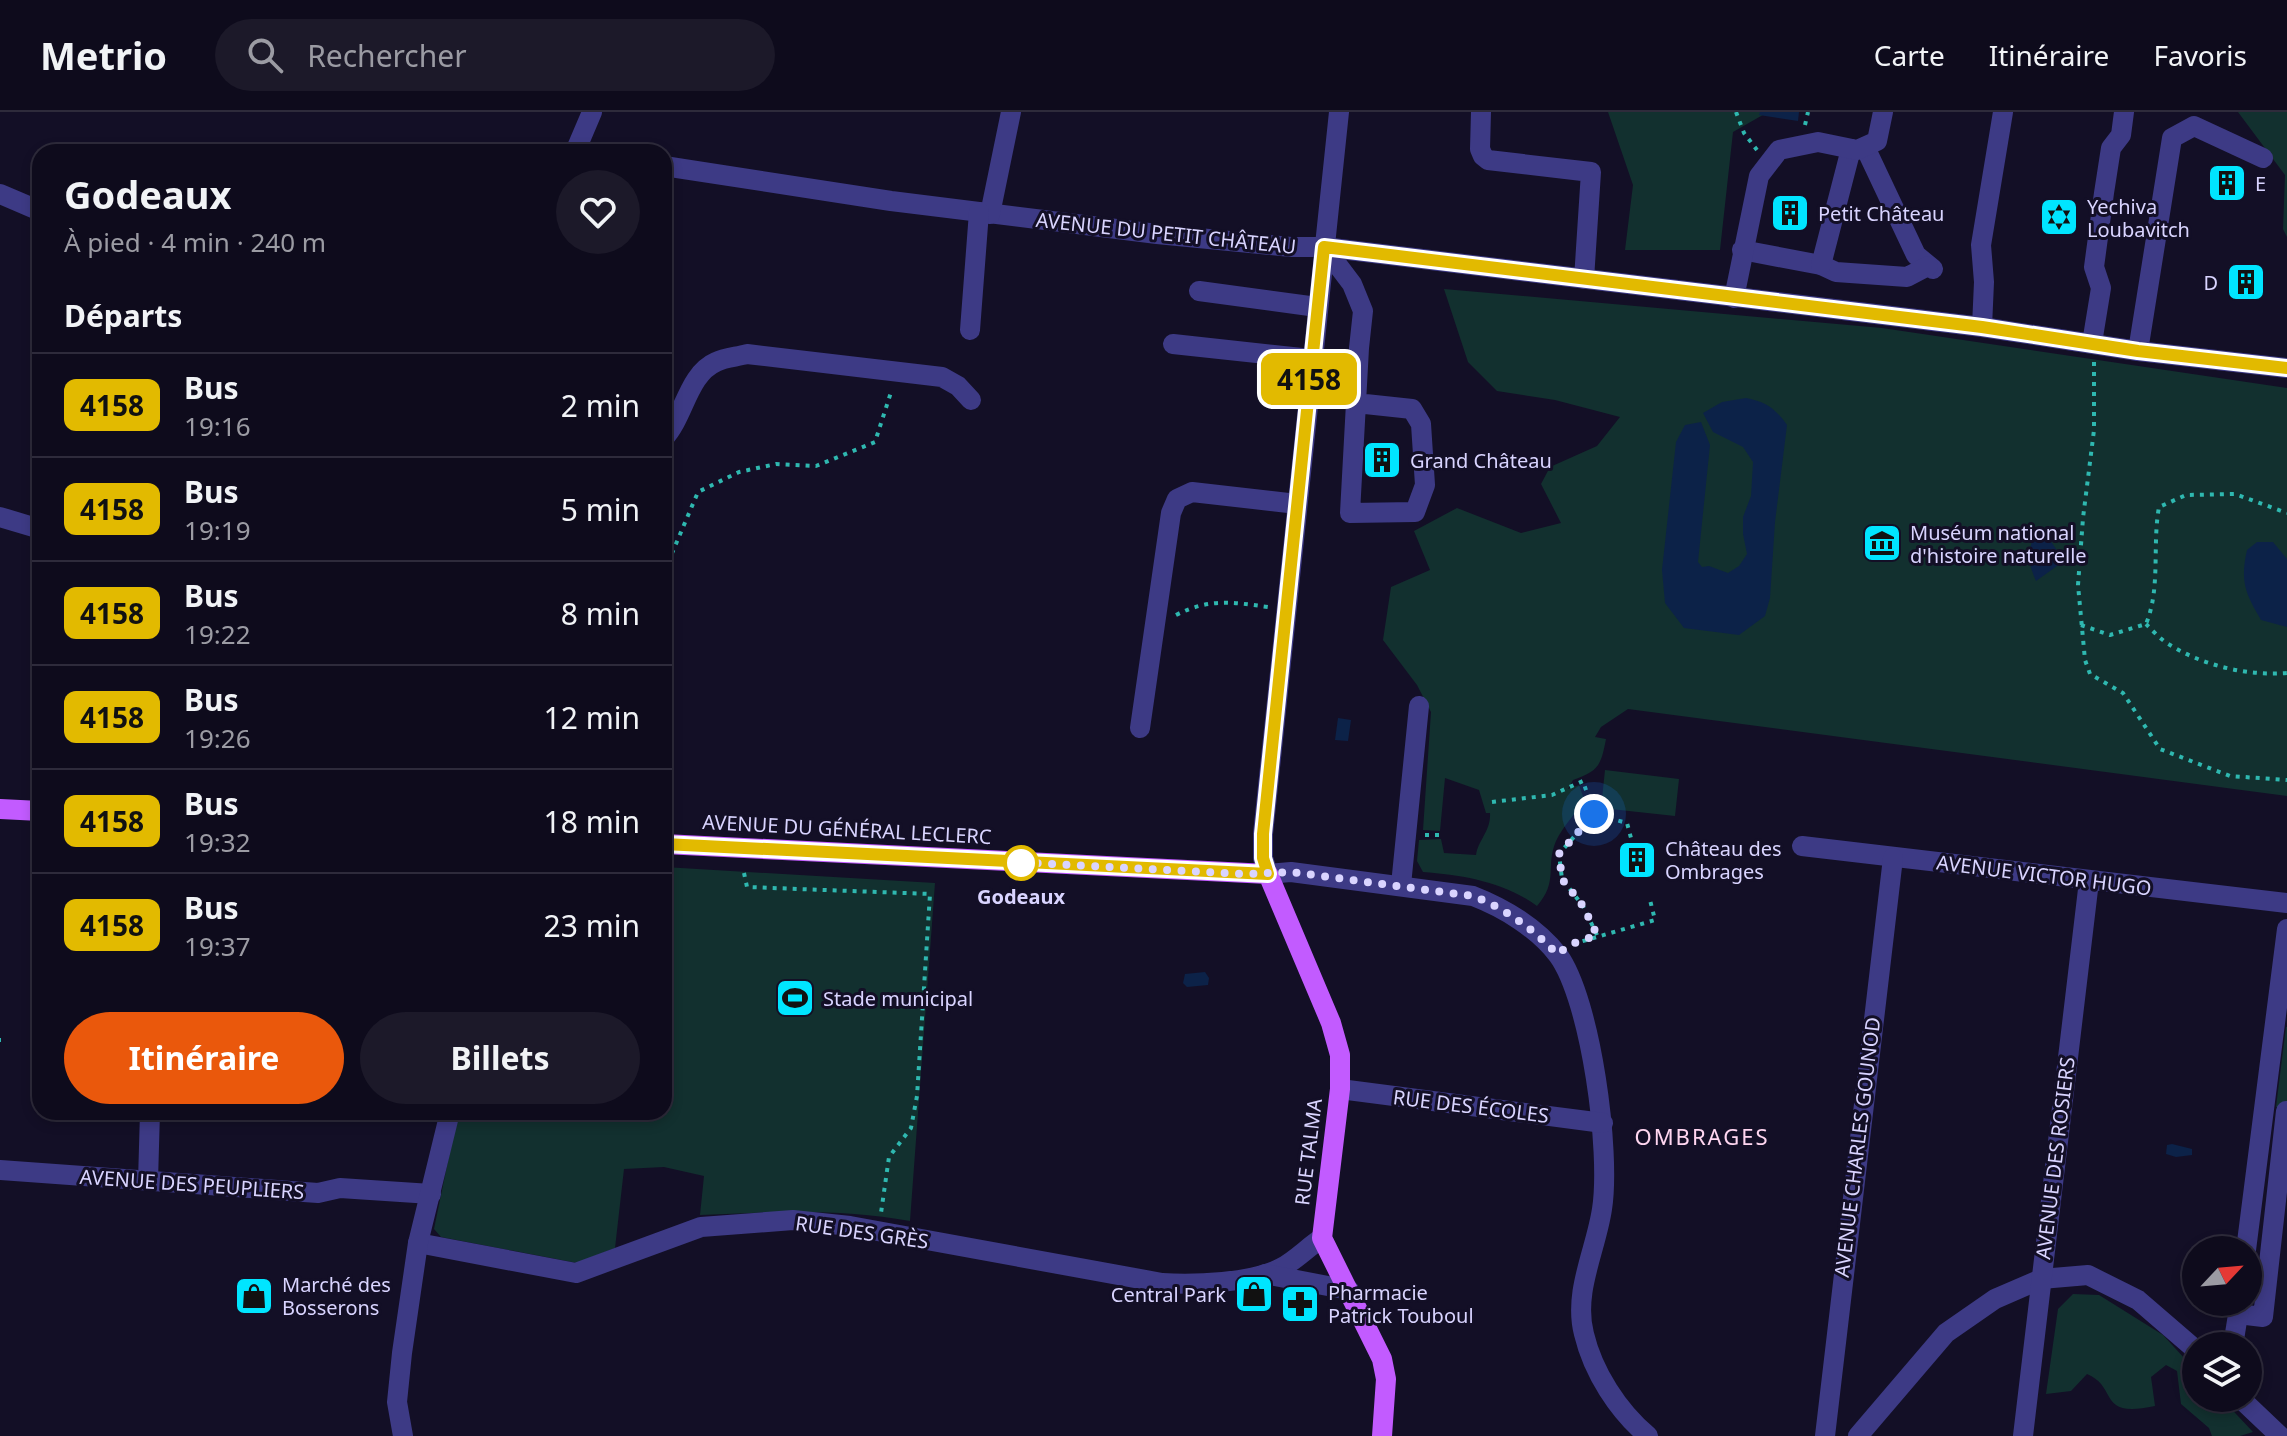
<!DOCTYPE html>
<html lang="fr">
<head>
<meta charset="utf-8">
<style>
	:root { --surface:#0e0b1c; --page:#1c1929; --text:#f1f3f6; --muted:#9b9ba3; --line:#2e2b3b; --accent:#ea580c }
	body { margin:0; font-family:"Noto Sans",sans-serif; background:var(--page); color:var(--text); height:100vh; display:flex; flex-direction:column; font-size:30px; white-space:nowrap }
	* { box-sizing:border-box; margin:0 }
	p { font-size:26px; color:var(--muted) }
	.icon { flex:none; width:44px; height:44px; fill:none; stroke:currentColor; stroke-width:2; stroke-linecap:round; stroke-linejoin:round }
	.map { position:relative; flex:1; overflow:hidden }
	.side { position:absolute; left:32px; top:32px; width:640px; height:976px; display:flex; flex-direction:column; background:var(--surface); border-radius:24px; box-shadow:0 4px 12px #0003,0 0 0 2px var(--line) }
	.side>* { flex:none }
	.badge { padding:0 16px; border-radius:12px; font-size:28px; line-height:52px }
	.needle { width:52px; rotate:64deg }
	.tools { position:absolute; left:2182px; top:1124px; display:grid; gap:16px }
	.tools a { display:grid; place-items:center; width:80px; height:80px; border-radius:50%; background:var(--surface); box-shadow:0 4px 12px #0003,0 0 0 2px var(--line); font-size:40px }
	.you { position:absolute; width:40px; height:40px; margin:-20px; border:6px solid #fff; border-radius:50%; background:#1a73e8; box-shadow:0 0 0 12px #1a73e833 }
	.map>.badge { position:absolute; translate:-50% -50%; box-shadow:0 0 0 4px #fff }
	h2 { padding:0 32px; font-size:30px; line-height:72px }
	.round { display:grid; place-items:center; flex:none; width:84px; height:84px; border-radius:42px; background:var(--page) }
	.summary { display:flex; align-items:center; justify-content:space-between; height:136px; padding:0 32px }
	h1 { font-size:38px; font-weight:700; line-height:60px }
	.button { display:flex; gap:16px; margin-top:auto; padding:16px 32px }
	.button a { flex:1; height:92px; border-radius:48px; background:var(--accent); color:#fff; font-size:32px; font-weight:700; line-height:92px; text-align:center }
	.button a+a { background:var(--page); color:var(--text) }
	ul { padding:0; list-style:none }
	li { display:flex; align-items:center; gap:24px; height:104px; padding:0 32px; border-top:2px solid var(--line) }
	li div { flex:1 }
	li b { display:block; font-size:30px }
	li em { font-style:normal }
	li .badge { min-width:88px; font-weight:700; text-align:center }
	header { display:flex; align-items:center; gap:48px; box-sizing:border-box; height:112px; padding:0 40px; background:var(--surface); border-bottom:2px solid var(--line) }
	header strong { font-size:38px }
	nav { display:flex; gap:44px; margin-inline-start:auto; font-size:28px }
	.search { width:560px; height:72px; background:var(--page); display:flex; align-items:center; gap:20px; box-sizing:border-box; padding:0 28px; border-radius:44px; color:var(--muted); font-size:30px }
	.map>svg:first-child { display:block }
	.green { fill:#12302f }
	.water { fill:#0c2248 }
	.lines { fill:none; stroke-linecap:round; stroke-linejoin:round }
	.path { stroke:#2fb8b0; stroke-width:4; stroke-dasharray:4 6; stroke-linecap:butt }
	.minor { stroke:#3d3a85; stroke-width:20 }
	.major { stroke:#c25bff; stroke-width:20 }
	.line-casing { stroke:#fff; stroke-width:18 }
	.line { stroke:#e2ba00; stroke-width:12 }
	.walk { stroke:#d9d4ff; stroke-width:8; stroke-dasharray:0 14.4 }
	.stop-dot { fill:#fff; stroke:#e2ba00; stroke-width:4 }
	.labels { text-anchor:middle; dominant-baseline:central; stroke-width:6; stroke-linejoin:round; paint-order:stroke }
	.poi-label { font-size:20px; fill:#d9d4ff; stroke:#130f26; text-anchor:start }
	.street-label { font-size:20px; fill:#d9d4ff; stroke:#130f26 }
	.stop-label { font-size:20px; font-weight:bold; fill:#d9d4ff; stroke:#130f26 }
	.neighbourhood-label { font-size:22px; letter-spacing:2px; fill:#ffd6f0; stroke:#130f26 }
</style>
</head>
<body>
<header>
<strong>Metrio</strong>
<div class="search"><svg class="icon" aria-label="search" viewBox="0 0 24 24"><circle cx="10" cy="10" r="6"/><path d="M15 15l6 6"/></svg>Rechercher</div>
<nav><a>Carte</a><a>Itinéraire</a><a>Favoris</a></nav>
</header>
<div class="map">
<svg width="2287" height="1324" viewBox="0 0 2287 1324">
	<rect width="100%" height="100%" fill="#130f26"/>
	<g class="green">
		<path d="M1608,0H1768L1733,20L1720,138H1625L1633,73Z"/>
		<path d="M2238,0H2287V125L2283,117L2285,63Z"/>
		<path d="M1444,177L1882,216L2287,276V684L1628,597L1601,615L1595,625L1606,627C1601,653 1599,659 1573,668L1568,677L1579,673L1584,687C1576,702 1563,714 1556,729C1545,755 1559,769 1537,794C1504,770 1463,763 1423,760L1417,749L1419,728L1441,727L1444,741L1476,743C1478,728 1491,719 1490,701H1486L1479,678L1445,666L1440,719L1423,718L1431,600L1417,573L1383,528L1391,475L1430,458L1414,419L1457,396L1521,421L1561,411L1541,372L1550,355L1597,334L1620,305L1555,288L1497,279L1468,250Z"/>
		<path d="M1605,658L1679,667L1675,704L1601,696Z"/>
		<path d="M664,755L935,771L910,1109C840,1096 771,1100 700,1103L704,1064L664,1055L624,1057L615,1136L577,1151L441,1125L434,1117L458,1000H664Z"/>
		<path d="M2286,915H2287V996L2276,995Z"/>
		<path d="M2073,1182L2099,1183L2163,1223L2196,1259V1286H2221L2253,1320L2240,1324H2212L2209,1316L2181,1292L2177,1259L2166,1253L2151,1265L2155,1294C2096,1307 2119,1275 2087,1262L2071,1279L2046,1282L2058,1197Z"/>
	</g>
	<g class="water">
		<path d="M1760,0H1799L1798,9L1759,3Z"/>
		<path d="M1746,286C1766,290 1775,296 1787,313L1775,410L1770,486L1765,504L1739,523L1684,516L1665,491L1662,458L1676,330L1685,313L1701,310L1710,333L1698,450L1702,455L1709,454L1728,461L1739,454L1747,442L1743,422V405L1751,384L1753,350L1743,335L1713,320L1703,301L1722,290Z"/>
		<path d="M2039,420L2048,425L2064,449L2036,469C2028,451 2027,440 2035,422Z"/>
		<path d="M2257,430H2273L2287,447V515L2261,508C2245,481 2240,469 2247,438Z"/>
		<path d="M1338,606L1351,608L1348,629L1335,628Z"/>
		<path d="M1205,860L1209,866L1208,873L1187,875L1183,871L1185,862Z"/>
		<path d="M2172,1032L2192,1037V1043L2176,1045L2166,1042L2167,1033Z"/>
	</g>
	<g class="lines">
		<g class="path">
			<path d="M1736,0L1744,21L1757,38"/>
			<path d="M1805,13L1808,0"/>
			<path d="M2094,250V318L2083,406L2078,473L2085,548L2090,562L2123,581L2160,637L2230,664L2287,668"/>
			<path d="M664,460L698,380L739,360L776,352L816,354L875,330L892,277"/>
			<path d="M1176,503C1210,486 1231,490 1268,495"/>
			<path d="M2146,512C2153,519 2161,528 2170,533C2204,554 2248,564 2287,561"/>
			<path d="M2081,513L2110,523L2146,512C2161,476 2152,433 2159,395L2186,383L2235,382L2287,401"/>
			<path d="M1492,690L1552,683L1583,669L1594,702"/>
			<path d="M1425,723H1440"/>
			<path d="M744,761L747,775L930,782L917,984L911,1016L889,1045L881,1101"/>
			<path d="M1597,823L1583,794L1562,767L1559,742L1594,702L1627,711L1631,726"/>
			<path d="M1573,832L1655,808L1650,788"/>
			<path d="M0,928H1"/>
		</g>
		<g class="minor">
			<path d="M1339,0L1263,722V746L1268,762L1291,760L1473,784C1504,796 1537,816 1558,843C1591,888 1611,1040 1602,1097C1596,1138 1573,1180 1584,1222C1593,1260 1618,1299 1648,1324"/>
			<path d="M1481,0L1480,37L1483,44L1488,48L1591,60L1584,167"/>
			<path d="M1865,35L1916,143L1933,157"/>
			<path d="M575,40L592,0"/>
			<path d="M664,54L891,89L1157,122L1291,135H1324L1982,215L2138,239L2287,256"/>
			<path d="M0,82L40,99"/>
			<path d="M990,102L1011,0"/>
			<path d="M1324,135L1352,172L1363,199L1359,236L1350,401L1415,400L1425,373L1421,312L1412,297L1356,291"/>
			<path d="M1742,138L1821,153L1836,160L1907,165L1928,154"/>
			<path d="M1821,153L1851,37"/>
			<path d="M1199,179L1317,195"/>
			<path d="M1734,186L1759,64L1779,38L1818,30L1857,38L1877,29L1883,0"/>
			<path d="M1982,215L1984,170L1981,133L2003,0"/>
			<path d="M970,218L979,100"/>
			<path d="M2092,231L2101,176L2094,155L2104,81L2111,36L2121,23L2124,0"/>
			<path d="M1173,232L1311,247"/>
			<path d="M2138,239L2172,26L2194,14L2263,46"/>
			<path d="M664,326C684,305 688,262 716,250C725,245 737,245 747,242L942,265L958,274L971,288"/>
			<path d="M0,405L40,417"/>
			<path d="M1140,616L1171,401L1177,387L1192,380L1297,392"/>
			<path d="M1802,734L2287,791"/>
			<path d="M1401,773L1419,594"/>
			<path d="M1340,977L1603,1011"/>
			<path d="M0,1058L318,1081L340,1076L431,1082"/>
			<path d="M148,1069L150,1000"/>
			<path d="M418,1131L576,1161L701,1115L793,1108L850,1114L1162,1171C1194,1173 1252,1171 1281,1156C1296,1148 1308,1135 1322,1126"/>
			<path d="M2246,1138L2287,817"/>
			<path d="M1265,1162L1349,1178"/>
			<path d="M2238,1202L2263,1205L2286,999"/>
			<path d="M2233,1234L2240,1190"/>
			<path d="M2240,1286L2280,1324"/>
			<path d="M403,1324L397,1290L402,1241L418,1131L450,1000"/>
			<path d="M1825,1324L1893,746"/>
			<path d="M1858,1324L1946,1221L1995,1187L2041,1167L2088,1163L2138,1188L2196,1238"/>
			<path d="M2023,1324L2089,769"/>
		</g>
		<g class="major">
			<path d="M0,697L40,699"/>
			<path d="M664,732L1268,762L1331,911L1340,943V977L1322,1126L1382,1247L1386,1267L1382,1324"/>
		</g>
	</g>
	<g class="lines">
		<defs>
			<path id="line" d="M664,732L1268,762L1263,746V722L1324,135L1982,215L2138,239L2287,256"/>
		</defs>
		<use href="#line" class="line-casing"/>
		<use href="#line" class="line"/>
		<path class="walk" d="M1021,751L1015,750L1245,762L1291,760L1473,784C1506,797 1533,817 1557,842L1572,832L1597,823L1583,794L1562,767L1559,742L1594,702"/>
	</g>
	<defs>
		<symbol id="building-square" viewBox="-11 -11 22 22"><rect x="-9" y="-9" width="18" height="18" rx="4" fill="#00e5ff" stroke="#130f26"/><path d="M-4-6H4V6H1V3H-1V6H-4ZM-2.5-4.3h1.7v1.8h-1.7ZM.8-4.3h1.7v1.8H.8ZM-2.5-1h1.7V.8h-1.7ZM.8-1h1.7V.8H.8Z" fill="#111"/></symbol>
		<symbol id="synagogue-square" viewBox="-11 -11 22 22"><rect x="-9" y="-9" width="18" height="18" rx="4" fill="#00e5ff" stroke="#130f26"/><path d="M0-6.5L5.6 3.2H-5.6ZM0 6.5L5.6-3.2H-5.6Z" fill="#111"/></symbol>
		<symbol id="museum-square" viewBox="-11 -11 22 22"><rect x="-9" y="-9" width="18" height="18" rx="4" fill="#00e5ff" stroke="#130f26"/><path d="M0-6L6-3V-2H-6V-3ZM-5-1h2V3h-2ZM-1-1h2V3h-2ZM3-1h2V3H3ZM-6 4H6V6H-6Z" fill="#111"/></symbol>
		<symbol id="stadium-square" viewBox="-11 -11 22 22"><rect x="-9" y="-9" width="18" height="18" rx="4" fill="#00e5ff" stroke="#130f26"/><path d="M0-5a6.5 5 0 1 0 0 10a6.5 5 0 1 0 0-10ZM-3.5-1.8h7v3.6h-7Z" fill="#111"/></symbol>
		<symbol id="shop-square" viewBox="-11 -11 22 22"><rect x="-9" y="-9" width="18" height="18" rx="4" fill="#00e5ff" stroke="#130f26"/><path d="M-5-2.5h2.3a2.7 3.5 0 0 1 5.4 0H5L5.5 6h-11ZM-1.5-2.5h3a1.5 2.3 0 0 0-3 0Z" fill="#111"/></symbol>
		<symbol id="pharmacy-square" viewBox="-11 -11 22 22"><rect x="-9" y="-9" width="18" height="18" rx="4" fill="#00e5ff" stroke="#130f26"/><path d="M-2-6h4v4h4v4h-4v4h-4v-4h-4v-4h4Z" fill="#111"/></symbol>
	</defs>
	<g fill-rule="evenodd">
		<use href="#building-square" x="2205" y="49" width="44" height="44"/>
		<use href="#building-square" x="1768" y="79" width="44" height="44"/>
		<use href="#synagogue-square" x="2037" y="83" width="44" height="44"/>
		<use href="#building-square" x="2224" y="148" width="44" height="44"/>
		<use href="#building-square" x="1360" y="326" width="44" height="44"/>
		<use href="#museum-square" x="1860" y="409" width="44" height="44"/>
		<use href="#building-square" x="1615" y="726" width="44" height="44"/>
		<use href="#stadium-square" x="773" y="864" width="44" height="44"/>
		<use href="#shop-square" x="1232" y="1160" width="44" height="44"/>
		<use href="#shop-square" x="232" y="1162" width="44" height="44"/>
		<use href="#pharmacy-square" x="1278" y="1170" width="44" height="44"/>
	</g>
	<circle class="stop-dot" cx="1021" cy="751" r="16"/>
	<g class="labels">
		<g class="poi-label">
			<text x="2255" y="71">E</text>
			<text x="2087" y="94">Yechiva<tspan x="2087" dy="23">Loubavitch</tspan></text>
			<text x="1818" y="101">Petit Château</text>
			<text x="2218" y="170" text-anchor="end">D</text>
			<text x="1410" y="348">Grand Château</text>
			<text x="1910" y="420">Muséum national<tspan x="1910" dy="23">d'histoire naturelle</tspan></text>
			<text x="1665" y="736">Château des<tspan x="1665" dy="23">Ombrages</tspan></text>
			<text x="823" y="886">Stade municipal</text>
			<text x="282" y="1172">Marché des<tspan x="282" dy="23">Bosserons</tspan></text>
			<text x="1328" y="1180">Pharmacie<tspan x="1328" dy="23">Patrick Touboul</tspan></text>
			<text x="1226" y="1182" text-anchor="end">Central Park</text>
		</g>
		<g class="street-label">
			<text transform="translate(1166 121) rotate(6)">AVENUE DU PETIT CHÂTEAU</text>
			<text transform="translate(847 717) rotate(3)">AVENUE DU GÉNÉRAL LECLERC</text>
			<text transform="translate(2044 763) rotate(7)">AVENUE VICTOR HUGO</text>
			<text transform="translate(1471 994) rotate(7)">RUE DES ÉCOLES</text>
			<text transform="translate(1857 1035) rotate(-83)">AVENUE CHARLES GOUNOD</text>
			<text transform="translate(1308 1040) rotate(-83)">RUE TALMA</text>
			<text transform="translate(2055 1046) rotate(-83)">AVENUE DES ROSIERS</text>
			<text transform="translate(192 1072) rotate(4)">AVENUE DES PEUPLIERS</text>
			<text transform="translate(862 1120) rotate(8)">RUE DES GRÈS</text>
		</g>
		<g class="stop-label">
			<text x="1021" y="784">Godeaux</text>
		</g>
		<g class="neighbourhood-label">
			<text x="1702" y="1024">OMBRAGES</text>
		</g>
	</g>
</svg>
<div class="tools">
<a><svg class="needle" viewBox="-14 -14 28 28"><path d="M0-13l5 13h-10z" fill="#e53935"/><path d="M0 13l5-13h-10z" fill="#9b9ba3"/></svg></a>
<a><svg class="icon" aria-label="layers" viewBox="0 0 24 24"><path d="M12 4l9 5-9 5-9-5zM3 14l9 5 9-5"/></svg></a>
</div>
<div class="you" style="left:1594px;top:702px"></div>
<b class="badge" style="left:1309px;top:267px;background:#e2ba00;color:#111">4158</b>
<section class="side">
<div class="summary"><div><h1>Godeaux</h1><p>À pied · 4 min · 240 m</p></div><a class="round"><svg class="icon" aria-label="heart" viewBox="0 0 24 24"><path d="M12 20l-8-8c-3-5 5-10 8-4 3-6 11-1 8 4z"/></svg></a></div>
<h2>Départs</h2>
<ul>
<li><span class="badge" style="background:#e2ba00;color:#111">4158</span><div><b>Bus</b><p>19:16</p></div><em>2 min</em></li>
<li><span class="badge" style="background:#e2ba00;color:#111">4158</span><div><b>Bus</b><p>19:19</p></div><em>5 min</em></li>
<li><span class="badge" style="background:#e2ba00;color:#111">4158</span><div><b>Bus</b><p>19:22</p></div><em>8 min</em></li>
<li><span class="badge" style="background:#e2ba00;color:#111">4158</span><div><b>Bus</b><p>19:26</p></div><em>12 min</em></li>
<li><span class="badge" style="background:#e2ba00;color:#111">4158</span><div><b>Bus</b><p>19:32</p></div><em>18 min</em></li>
<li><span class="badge" style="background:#e2ba00;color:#111">4158</span><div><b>Bus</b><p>19:37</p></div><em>23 min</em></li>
</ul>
<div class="button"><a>Itinéraire</a><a>Billets</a></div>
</section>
</div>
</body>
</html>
